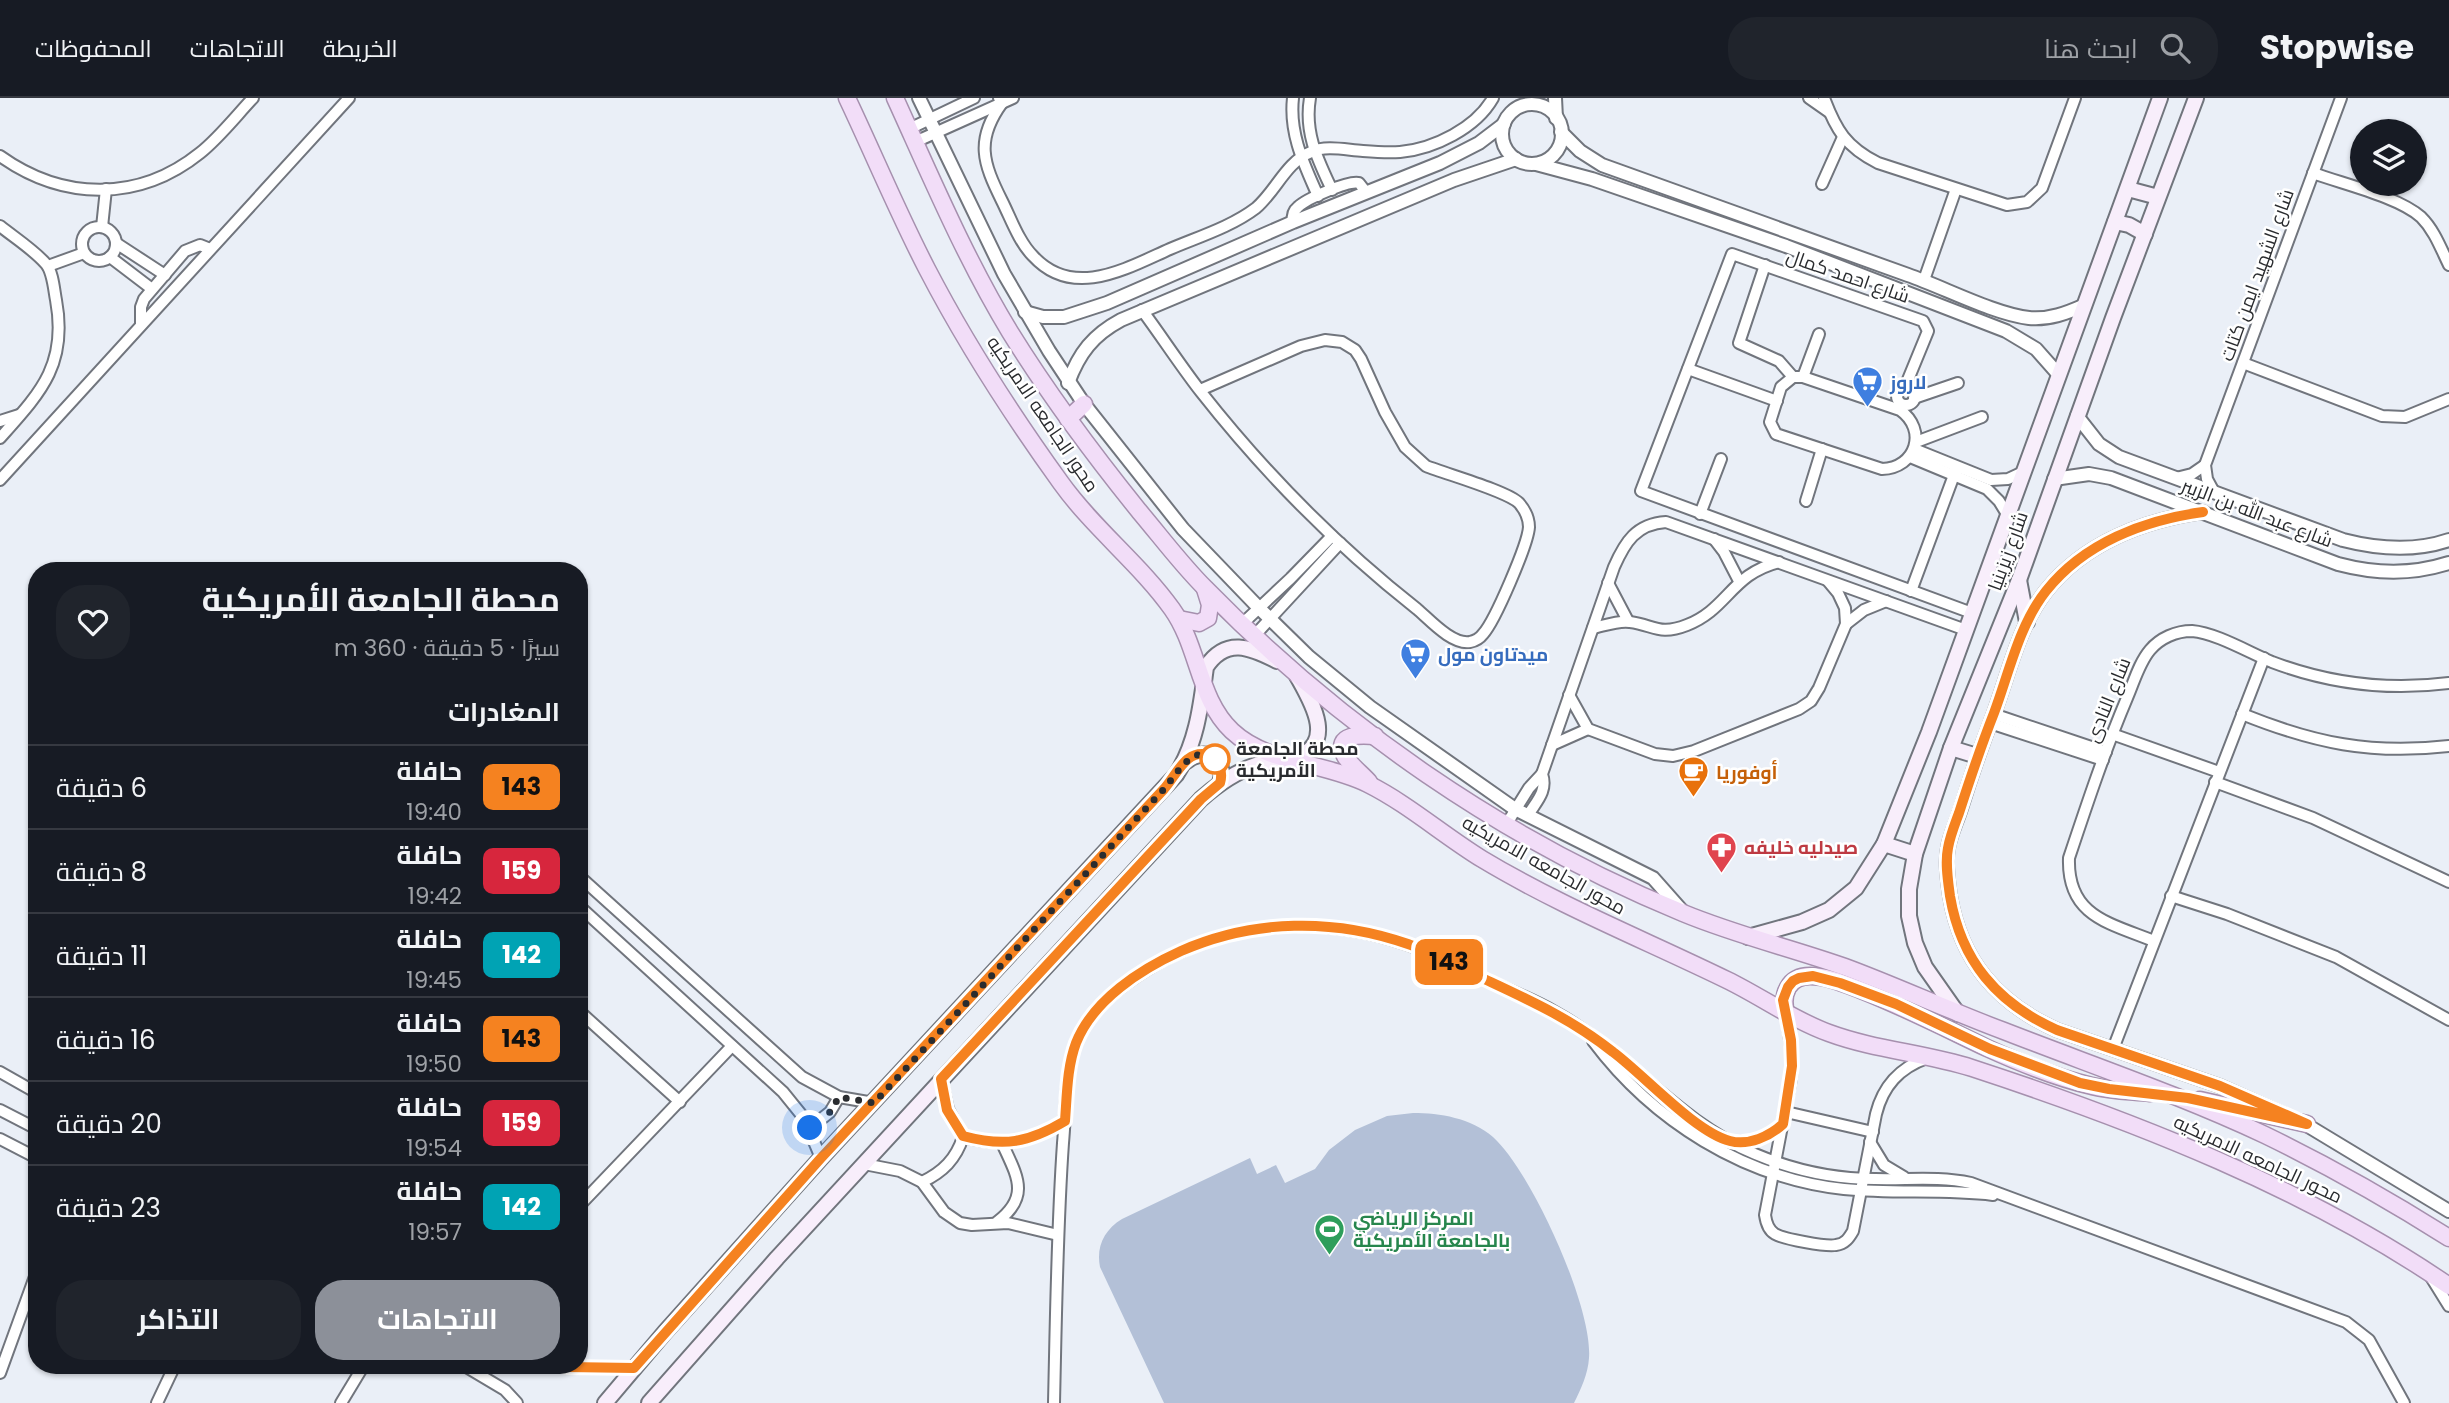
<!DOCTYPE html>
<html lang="ar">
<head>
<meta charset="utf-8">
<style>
	:root { --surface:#171b24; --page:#20242c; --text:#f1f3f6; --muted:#9ea1a6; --line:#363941; --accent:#8c9099 }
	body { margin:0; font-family:Poppins,Cairo,sans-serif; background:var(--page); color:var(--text); direction:rtl; height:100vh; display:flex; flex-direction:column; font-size:26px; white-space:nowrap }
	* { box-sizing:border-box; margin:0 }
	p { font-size:23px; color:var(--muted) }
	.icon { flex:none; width:38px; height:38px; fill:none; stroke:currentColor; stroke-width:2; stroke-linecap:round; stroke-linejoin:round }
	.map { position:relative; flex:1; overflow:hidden; direction:ltr }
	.side { position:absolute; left:28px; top:464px; width:560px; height:812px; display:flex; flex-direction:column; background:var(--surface); border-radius:28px; box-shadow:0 2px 5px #0004; direction:rtl }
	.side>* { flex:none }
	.badge { padding:0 14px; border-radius:10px; font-size:24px; line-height:46px }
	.fabs { position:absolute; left:2350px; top:21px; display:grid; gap:14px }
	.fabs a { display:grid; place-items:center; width:77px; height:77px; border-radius:50%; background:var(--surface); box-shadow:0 2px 5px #0004; font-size:35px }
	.you { position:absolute; width:35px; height:35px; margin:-18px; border:5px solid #fff; border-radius:50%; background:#1a73e8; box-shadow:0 0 0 10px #1a73e833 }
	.map>.badge { position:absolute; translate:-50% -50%; box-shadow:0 0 0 4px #fff }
	h2 { padding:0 28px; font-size:26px; line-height:63px }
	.round { display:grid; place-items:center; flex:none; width:74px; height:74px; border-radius:28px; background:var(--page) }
	.headline { display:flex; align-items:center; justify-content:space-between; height:119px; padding:0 28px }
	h1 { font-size:33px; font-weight:700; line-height:52px }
	.action { display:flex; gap:14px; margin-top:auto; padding:14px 28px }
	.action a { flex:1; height:80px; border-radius:28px; background:var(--accent); color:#fff; font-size:28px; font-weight:700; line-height:80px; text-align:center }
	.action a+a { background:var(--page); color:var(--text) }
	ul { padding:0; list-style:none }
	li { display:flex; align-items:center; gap:21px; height:84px; padding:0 28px; border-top:2px solid var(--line) }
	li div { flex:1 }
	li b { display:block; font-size:26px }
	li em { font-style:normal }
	li .badge { min-width:77px; font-weight:700; text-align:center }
	header { display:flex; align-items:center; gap:42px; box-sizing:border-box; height:98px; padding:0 35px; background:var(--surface); border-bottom:2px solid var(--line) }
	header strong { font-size:33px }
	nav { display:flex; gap:38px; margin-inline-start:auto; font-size:24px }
	.search { width:490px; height:63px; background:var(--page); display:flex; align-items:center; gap:18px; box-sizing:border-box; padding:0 24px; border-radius:28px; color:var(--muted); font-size:26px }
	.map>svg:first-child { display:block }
	.green { fill:#b3c0d7 }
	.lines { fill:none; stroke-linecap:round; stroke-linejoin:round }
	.minor-casing { stroke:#71757d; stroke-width:14 }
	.tertiary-casing { stroke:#71757d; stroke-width:16 }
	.secondary-casing { stroke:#71757d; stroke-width:18 }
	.primary-casing { stroke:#a690ae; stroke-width:19 }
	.minor { stroke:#fff; stroke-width:10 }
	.tertiary { stroke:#fff; stroke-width:12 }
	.secondary { stroke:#f8eefb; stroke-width:14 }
	.primary { stroke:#f2ddf8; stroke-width:16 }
	.line-casing { stroke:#fff; stroke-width:16 }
	.line { stroke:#f58220; stroke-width:10 }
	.walk { stroke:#2a2c2f; stroke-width:7; stroke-dasharray:0 12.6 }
	.stop-dot { fill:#fff; stroke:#f58220; stroke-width:3.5 }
	.labels { text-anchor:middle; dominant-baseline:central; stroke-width:5; stroke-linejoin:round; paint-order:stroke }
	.street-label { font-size:19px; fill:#2a2c2f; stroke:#fff }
	.shop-label { font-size:19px; font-weight:bold; fill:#366cbe; stroke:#fff; text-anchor:start }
	.stop-label { font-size:19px; font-weight:bold; fill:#2a2c2f; stroke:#fff; text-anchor:start }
	.food-label { font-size:19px; font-weight:bold; fill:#c56008; stroke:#fff; text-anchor:start }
	.health-label { font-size:19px; font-weight:bold; fill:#be3a42; stroke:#fff; text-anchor:start }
	.leisure-label { font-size:19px; font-weight:bold; fill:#27864d; stroke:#fff; text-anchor:start }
</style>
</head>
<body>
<header>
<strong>Stopwise</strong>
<div class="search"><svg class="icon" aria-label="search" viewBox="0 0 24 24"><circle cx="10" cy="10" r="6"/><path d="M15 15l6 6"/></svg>ابحث هنا</div>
<nav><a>الخريطة</a><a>الاتجاهات</a><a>المحفوظات</a></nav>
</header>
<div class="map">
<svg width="2449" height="1305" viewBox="0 0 2449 1305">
	<rect width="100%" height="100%" fill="#eaeff7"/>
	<path class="green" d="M1413,1015C1440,1015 1471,1020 1493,1039C1531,1073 1593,1209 1589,1260C1588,1276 1581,1291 1574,1305H1164L1100,1169C1096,1149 1104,1132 1122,1121L1250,1060L1257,1076L1276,1067L1285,1085L1315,1071L1329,1052L1355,1032L1387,1018Z"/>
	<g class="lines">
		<defs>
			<g id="minor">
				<path d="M999,0L1002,5C975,42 983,65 1002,103C1011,121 1019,144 1033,158C1073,202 1127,170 1170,151C1198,139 1231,129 1256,110C1276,93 1286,64 1311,54C1326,47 1346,52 1363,53C1375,54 1388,55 1400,54C1434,51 1476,30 1493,0"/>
				<path d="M1293,0C1289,36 1304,66 1318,98"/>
				<path d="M1310,0C1304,35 1318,62 1332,92"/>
				<path d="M1809,0L1829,14"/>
				<path d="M1824,0C1836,32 1846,49 1878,65L2007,107L2027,104L2042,90L2075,0"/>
				<path d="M909,31L974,0"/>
				<path d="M915,44L1013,0"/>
				<path d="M0,58C63,103 139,104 200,55C219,40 236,18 253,0"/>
				<path d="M2313,75C2343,86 2399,99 2421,119C2435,133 2441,151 2449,167"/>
				<path d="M1822,86L1843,39"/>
				<path d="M1293,124C1292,118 1293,113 1298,109C1306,101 1349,82 1359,85L1366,94"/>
				<path d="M0,128C15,140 34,152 46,166C53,174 54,192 56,202C68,267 40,295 0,340"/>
				<circle cx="99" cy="146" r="17"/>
				<path d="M102,129L106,91"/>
				<path d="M116,145L165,177"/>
				<path d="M110,159L152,191"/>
				<path d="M1765,167L1739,245L1779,263L1793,279"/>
				<path d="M48,168L84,155"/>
				<path d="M1924,182L1956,91"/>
				<path d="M1142,212C1162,239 1180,267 1201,294C1264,374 1337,448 1417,511C1430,522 1452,547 1470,544C1475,543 1480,540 1483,536C1495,523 1528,446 1529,429C1529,421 1525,412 1519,405C1507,393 1446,376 1426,368L1405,349L1385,314L1361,261L1355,252L1342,244L1325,242L1301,248L1200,292"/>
				<path d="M141,226V209L144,201L185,153L200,147L210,151"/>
				<path d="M2243,265L2382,318L2405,319L2449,301"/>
				<path d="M1688,271L1777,303"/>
				<path d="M1793,279H1803L1900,312C1928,332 1916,370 1882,371L1776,336L1770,324L1781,289Z"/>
				<path d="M1803,279L1819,236"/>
				<path d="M1905,289L1928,233L1923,223L1732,156L1641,393L1972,515"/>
				<circle cx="1906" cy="298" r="9"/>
				<path d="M1914,300L1958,285"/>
				<path d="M0,323L19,317"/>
				<path d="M1916,344L1982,319"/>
				<path d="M1914,351L1991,382L2008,381L2023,374"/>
				<path d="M1910,359L1987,391L1999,403L2007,416"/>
				<path d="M2176,380L2192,376L2205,367"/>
				<path d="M0,382L349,0"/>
				<path d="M2214,394L2207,381L2205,367L2341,0"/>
				<path d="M1806,403L1822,351"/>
				<path d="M1700,416L1721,361"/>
				<path d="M1714,441L1724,454L1739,483"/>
				<path d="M1608,485L1628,523"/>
				<path d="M1911,493L1957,369"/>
				<path d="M1242,526L1291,480L1332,438"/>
				<path d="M1846,526L1864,512L1886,503"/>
				<path d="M1593,530C1603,528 1619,522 1630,524C1654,527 1659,538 1687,527C1728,511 1731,476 1779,464"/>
				<path d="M1255,537L1340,445"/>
				<path d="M1569,597L1588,631L1655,656L1673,658L1694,653L1799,611L1811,603L1819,590L1846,526L1845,510L1838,495L1828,483"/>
				<path d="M1993,616L2106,654"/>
				<path d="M2242,616C2314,645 2371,657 2449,648"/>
				<path d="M1990,625L2103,662"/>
				<path d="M2112,636L2219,674"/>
				<path d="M1552,647L1588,631"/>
				<path d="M2215,684L2313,720L2449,784"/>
				<path d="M1528,717C1536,704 1548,693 1542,676L1614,469C1625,444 1636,426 1666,424L1966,532"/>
				<path d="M1506,727L1529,690L1542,676"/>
				<path d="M579,778L802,979L839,999L874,1005"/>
				<path d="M2171,798L2227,816L2336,859L2449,922"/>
				<path d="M579,808L783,994L804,1020L821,1060"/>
				<path d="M2154,843C2109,825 2067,818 2069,760C2087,706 2105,652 2127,600C2134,584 2139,565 2150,552C2160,540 2176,533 2192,533C2216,535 2248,554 2272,564C2330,586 2387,593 2449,585"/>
				<path d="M579,913L680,1004"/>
				<path d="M1786,915L1792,955L1791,981L1765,1117C1766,1124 1768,1132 1775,1136C1784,1141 1826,1149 1836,1147C1845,1146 1849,1140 1853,1133L1876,1016C1883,988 1899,970 1927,960"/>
				<path d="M1593,943C1653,1023 1744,1080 1844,1091C1894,1096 1943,1091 1993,1097"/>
				<path d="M2113,951L2264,560"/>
				<path d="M0,974L37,995"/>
				<path d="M941,981L948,1011L963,1039C1004,1049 1028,1045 1065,1023"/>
				<path d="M0,1012L37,1031"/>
				<path d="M1786,1014L1873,1034"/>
				<path d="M810,1030L830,1014L839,999"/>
				<path d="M0,1041L37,1060"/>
				<path d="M1732,1044C1752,1045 1769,1040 1783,1026"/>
				<path d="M1870,1044L1884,1067L1904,1079"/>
				<path d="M864,1066L900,1073L922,1084L944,1114L960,1125L972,1127L1008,1125L1058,1137"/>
				<path d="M922,1084C943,1074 956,1061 963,1039"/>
				<path d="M579,1108L732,948"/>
				<path d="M997,1124C1031,1098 1017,1078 1002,1045"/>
				<path d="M2431,1179L2449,1208"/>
				<path d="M463,1267L505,1292L517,1305"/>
				<path d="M556,1267L567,1269L634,1270"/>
				<path d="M0,1275L37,1173"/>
				<path d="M157,1305L175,1267"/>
				<path d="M341,1305L364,1267"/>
				<path d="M1054,1305C1056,1218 1057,1131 1063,1045C1066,1012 1065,973 1077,943C1091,910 1119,889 1148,871C1226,823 1319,816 1405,846C1431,855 1455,868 1480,879C1505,891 1531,900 1555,914C1627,954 1678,1024 1755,1056C1793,1072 1834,1081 1875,1081C1908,1082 1938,1078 1971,1085L2346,1224L2369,1242L2404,1305"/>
			</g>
			<g id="tertiary">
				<path d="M919,0L1004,176L1049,253L1084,306L1183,431L1259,510L1309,559L1370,609L1515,711L1653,780L1684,815"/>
				<path d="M1555,0L1556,20"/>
				<circle cx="1532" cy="36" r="30"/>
				<path d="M1561,34L1580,53L1602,67C1704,103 1806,140 1908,177C1943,189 1994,216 2029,220C2049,222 2067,215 2085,207"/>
				<path d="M1536,66L1592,81L1786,148L2006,233L2036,251L2059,277"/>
				<path d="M1025,214L1043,219H1064L1107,205L1293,124L1440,65L1479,45L1504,26"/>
				<path d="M1068,285C1079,255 1093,237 1121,222L1454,82L1516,61"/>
				<path d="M2077,318L2099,346L2119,359L2343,442C2378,451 2414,454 2449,442"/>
				<path d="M2054,381L2089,376L2111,380L2338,466C2376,476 2411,477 2449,465"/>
				<path d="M2203,414C2144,422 2084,445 2046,493C2019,527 2009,575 1994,615C1982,646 1971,678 1961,710C1957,723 1950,737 1948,750C1945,765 1948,783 1950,798C1961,863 1997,905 2057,932L2220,988L2283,1016"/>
				<path d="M2300,1023L2449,1113"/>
			</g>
			<g id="secondary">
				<path d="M2128,91L2158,99"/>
				<path d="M2115,124L2129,127L2145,136"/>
				<path d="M2019,482L2027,524"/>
				<path d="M1951,650L1977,658"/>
				<path d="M1185,664C1204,648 1228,659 1220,685"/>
				<path d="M1884,746L1915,756"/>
				<path d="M1748,839L1802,824L1829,812L1856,790L1884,746L1929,634L2160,0"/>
				<path d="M1958,916L1925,869L1915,845L1909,818V791L1915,756L1951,650L2019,482L2113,220L2196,0"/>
				<path d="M605,1305L665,1234L821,1060L1176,677C1197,645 1201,606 1206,569C1226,539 1250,549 1277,563"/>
				<path d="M649,1305L777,1160L1201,701C1218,686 1235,674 1256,667C1269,663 1282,664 1294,660C1338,646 1311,603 1297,578"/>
			</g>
			<g id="primary">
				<path d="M847,0C874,57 898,115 927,171C966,246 1012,317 1061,385C1094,431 1140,466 1172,511C1199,549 1198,601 1232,633C1267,666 1324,664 1368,686C1408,706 1443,737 1482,761C1560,808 1645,842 1727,882C1762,899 1793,922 1829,935C1875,952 1925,955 1972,970C2134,1023 2308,1091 2449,1188"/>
				<path d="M895,0C931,79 965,160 1010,234C1049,297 1093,356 1139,413C1161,439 1181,466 1205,490C1340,628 1504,742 1683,815C1736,837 1791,850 1845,869C1899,889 1950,913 2004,933C2091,967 2180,997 2265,1037C2329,1068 2389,1102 2449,1140"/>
				<path d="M1068,321L1084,306"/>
				<path d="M1179,521L1199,525L1208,520L1210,507L1205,491"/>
				<path d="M1369,684C1362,676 1350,667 1345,658C1333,635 1362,637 1375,638"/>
				<path d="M1786,915C1781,897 1788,878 1810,878C1827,878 1845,886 1861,892C1904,909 1945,930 1987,950C2020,965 2057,980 2092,988C2111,993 2131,993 2150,995"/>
				<path d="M2200,1002L2307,1026"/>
			</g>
		</defs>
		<use href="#minor" class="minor-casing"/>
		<use href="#tertiary" class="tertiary-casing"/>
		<use href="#secondary" class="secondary-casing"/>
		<use href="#primary" class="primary-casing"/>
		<use href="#minor" class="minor"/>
		<use href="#tertiary" class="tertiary"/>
		<use href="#secondary" class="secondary"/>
		<use href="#primary" class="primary"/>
	</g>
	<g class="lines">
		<defs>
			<path id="line" d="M556,1267L567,1269L634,1270L821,1060L1164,691C1172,682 1179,668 1188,661C1207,647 1226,665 1220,685L1201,701L941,981L947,1012L963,1038C1004,1049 1028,1045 1065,1023C1067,997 1067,969 1076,945C1093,902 1141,871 1181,853C1254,821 1334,820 1408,846C1433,855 1456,868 1480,879C1529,902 1570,920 1613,954C1644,977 1695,1034 1730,1043C1749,1048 1770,1038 1783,1026L1792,968L1791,942L1783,902L1788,889L1793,883L1799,880L1813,878L1840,885L1896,906L1990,951L2080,985L2109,991L2188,1000L2307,1026L2220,988L2057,932C1997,905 1961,863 1950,798C1948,783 1945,765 1948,750C1950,738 1955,726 1959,715C1970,681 1981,648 1994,615C2009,575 2019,527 2046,493C2084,445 2144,422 2203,414"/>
		</defs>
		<use href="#line" class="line-casing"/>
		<use href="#line" class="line"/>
		<path class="walk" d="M810,1030L830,1014L839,999L874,1005L1164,691C1177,676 1193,644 1215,661"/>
	</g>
	<defs>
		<symbol id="supermarket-pin" viewBox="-11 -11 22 30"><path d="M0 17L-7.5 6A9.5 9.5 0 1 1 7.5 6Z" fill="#3f7fe0" stroke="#fff"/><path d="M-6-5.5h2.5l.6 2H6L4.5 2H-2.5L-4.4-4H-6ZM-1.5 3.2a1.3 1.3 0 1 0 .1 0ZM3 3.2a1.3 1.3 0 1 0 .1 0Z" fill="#fff"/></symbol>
		<symbol id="cafe-pin" viewBox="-11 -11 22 30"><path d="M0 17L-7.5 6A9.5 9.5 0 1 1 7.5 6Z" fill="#e8710a" stroke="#fff"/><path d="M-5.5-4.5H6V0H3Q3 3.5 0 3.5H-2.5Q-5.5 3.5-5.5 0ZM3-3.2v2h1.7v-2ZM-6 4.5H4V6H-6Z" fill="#fff"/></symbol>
		<symbol id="pharmacy-pin" viewBox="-11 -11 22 30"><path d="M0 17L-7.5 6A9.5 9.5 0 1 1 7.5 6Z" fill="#e0444e" stroke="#fff"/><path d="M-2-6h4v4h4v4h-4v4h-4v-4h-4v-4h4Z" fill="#fff"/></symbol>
		<symbol id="stadium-pin" viewBox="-11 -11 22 30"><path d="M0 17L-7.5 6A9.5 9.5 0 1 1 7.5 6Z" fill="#2e9e5b" stroke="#fff"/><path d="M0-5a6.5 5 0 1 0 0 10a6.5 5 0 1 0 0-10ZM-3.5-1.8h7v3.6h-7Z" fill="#fff"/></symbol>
	</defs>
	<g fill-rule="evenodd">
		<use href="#supermarket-pin" x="1850" y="266" width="35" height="47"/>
		<use href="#supermarket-pin" x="1398" y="538" width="35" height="47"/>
		<use href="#cafe-pin" x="1676" y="656" width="35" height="47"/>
		<use href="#pharmacy-pin" x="1704" y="732" width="35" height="47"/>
		<use href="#stadium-pin" x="1312" y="1114" width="35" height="47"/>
	</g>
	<circle class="stop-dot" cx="1215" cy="661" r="14"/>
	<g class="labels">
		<g class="street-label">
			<text transform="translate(2257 177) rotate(-70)">شارع الشهيد ايمن كتات</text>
			<text transform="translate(1848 178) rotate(19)">شارع احمد كمال</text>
			<text transform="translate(1043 316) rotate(56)">محور الجامعه الامريكيه</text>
			<text transform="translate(2257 415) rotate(21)">شارع عبد الله بن الزبير</text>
			<text transform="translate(2008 453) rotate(-70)">شارع زيزينيا</text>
			<text transform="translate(2108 602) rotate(-68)">شارع النادى</text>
			<text transform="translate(1544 767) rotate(29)">محور الجامعه الامريكيه</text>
			<text transform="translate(2258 1061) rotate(25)">محور الجامعه الامريكيه</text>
		</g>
		<g class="shop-label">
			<text x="1890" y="284">لاروز</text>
			<text x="1438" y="556">ميدتاون مول</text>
		</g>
		<g class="stop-label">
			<text x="1236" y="650">محطة الجامعة<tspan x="1236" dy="22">الأمريكية</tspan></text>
		</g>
		<g class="food-label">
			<text x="1716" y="674">أوفوريا</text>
		</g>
		<g class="health-label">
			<text x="1744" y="749">صيدليه خليفه</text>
		</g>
		<g class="leisure-label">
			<text x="1353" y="1120">المركز الرياضي<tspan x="1353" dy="22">بالجامعة الأمريكية</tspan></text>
		</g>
	</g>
</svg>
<div class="fabs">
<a><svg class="icon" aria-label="layers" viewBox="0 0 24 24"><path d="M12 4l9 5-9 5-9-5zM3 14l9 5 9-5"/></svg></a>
</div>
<div class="you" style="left:810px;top:1030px"></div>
<b class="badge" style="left:1449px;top:864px;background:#f58220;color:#111">143</b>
<section class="side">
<div class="headline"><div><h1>محطة الجامعة الأمريكية</h1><p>سيرًا · 5 دقيقة · 360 m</p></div><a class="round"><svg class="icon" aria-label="heart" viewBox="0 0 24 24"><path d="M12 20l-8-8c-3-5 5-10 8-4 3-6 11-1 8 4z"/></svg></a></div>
<h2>المغادرات</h2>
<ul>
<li><span class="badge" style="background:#f58220;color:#111">143</span><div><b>حافلة</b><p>19:40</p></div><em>6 دقيقة</em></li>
<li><span class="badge" style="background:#d7263d;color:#fff">159</span><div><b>حافلة</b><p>19:42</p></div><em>8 دقيقة</em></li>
<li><span class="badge" style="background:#00a3b4;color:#fff">142</span><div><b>حافلة</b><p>19:45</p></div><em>11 دقيقة</em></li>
<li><span class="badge" style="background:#f58220;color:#111">143</span><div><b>حافلة</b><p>19:50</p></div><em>16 دقيقة</em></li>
<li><span class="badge" style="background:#d7263d;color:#fff">159</span><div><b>حافلة</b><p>19:54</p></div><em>20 دقيقة</em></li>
<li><span class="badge" style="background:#00a3b4;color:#fff">142</span><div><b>حافلة</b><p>19:57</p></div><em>23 دقيقة</em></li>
</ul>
<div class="action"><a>الاتجاهات</a><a>التذاكر</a></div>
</section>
</div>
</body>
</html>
